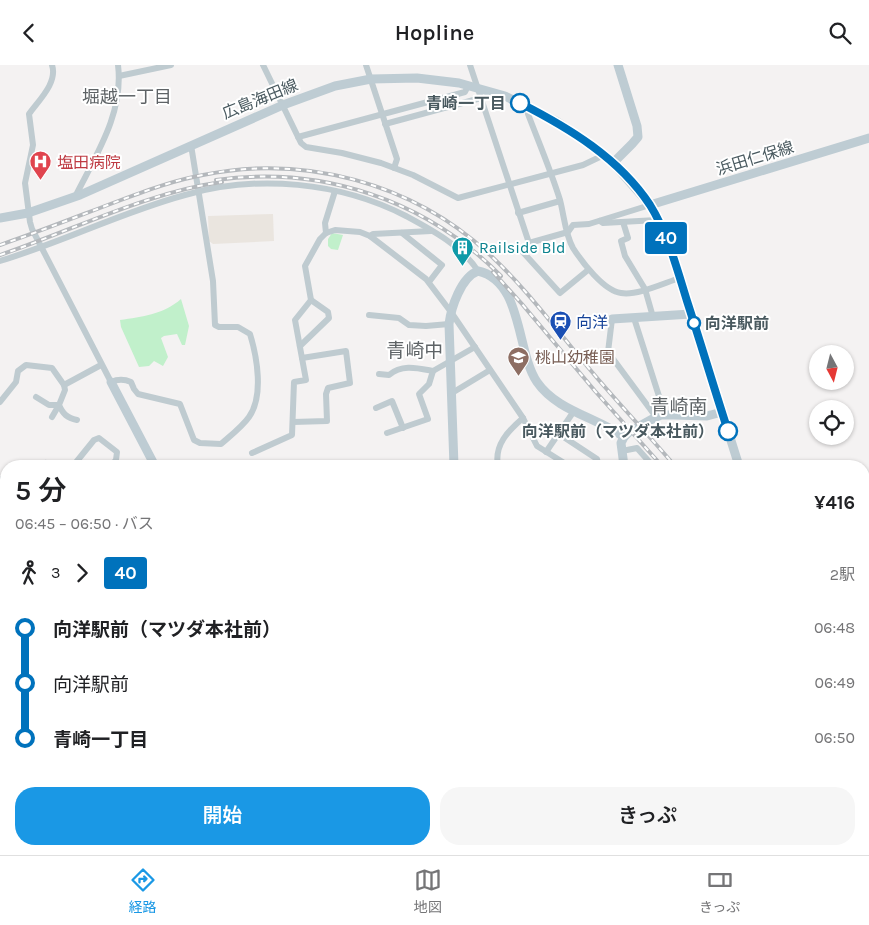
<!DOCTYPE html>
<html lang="ja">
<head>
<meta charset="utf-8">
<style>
	:root { --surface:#fff; --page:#f6f6f6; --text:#202124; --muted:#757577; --line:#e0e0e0; --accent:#1a98e5 }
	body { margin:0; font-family:Karla,"Noto Sans JP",sans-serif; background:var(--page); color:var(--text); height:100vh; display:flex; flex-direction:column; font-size:19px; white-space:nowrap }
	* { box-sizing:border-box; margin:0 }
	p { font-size:16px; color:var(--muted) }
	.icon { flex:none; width:28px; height:28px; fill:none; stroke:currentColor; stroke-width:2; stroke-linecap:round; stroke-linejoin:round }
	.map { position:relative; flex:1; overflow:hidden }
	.details { position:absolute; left:0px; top:395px; width:870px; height:395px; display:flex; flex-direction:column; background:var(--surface); border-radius:20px 20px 0 0; box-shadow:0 1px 4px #0004 }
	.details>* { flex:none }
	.badge { padding:0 10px; border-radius:4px; font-size:18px; line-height:32px }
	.needle { width:32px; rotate:173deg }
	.tools { position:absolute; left:809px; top:280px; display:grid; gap:10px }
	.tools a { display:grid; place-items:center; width:45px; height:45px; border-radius:50%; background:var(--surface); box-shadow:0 1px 4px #0004; font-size:25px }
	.map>.badge { position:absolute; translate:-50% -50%; box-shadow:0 0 0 2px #fff }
	.legs { display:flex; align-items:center; gap:8px; height:55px; padding:0 15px; font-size:16px }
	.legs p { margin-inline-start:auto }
	.summary { display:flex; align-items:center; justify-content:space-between; height:85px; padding:0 15px }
	h1 { font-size:28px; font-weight:600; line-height:38px }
	.button { display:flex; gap:10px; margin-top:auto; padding:10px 15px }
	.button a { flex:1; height:58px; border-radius:20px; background:var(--accent); color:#fff; font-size:20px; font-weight:600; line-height:58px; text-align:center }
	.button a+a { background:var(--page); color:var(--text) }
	ul { padding:0 15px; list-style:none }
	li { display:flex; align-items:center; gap:18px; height:55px; font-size:19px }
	li i { display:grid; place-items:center; width:8px; height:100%; margin:0 6px; background:currentColor }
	li i::after { content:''; width:12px; height:12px; margin:-6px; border:4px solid; border-radius:50%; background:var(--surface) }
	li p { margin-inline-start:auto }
	li:first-child i { background:linear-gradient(#0000 50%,currentColor 0) }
	li:last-child i { background:linear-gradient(currentColor 50%,#0000 0) }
	header { display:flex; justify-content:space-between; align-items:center; height:65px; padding:0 15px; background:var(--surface); font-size:22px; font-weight:600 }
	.tab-bar { display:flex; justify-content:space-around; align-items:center; height:70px; border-top:1px solid var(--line); background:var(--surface); font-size:14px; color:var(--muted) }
	.tab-bar a { display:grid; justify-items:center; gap:2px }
	.tab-bar .selected { color:var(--accent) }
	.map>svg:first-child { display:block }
	.commercial { fill:#eae5df }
	.green { fill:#c1f0cb }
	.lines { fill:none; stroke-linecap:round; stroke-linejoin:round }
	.street { stroke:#bfcbd0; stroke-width:6 }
	.secondary { stroke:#beccd3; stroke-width:9 }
	.rail-casing { stroke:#b4b8bc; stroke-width:4 }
	.rail { stroke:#fff; stroke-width:2; stroke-dasharray:5.5; stroke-linecap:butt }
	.line-1-casing { stroke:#fff; stroke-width:11 }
	.line-1 { stroke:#0072bc; stroke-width:8 }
	.stop-1-dot { fill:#fff; stroke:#0072bc; stroke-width:2.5 }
	.labels { text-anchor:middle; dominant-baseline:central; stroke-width:4; stroke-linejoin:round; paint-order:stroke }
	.street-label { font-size:16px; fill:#49595f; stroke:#fff }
	.stop-label { font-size:16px; font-weight:bold; fill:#49595f; stroke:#fff; text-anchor:end }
	.health-label { font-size:16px; fill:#be3a42; stroke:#fff; text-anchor:start }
	.culture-label { font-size:16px; fill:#0d838f; stroke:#fff; text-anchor:start }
	.transit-label { font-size:16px; fill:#164399; stroke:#fff; text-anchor:start }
	.education-label { font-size:16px; fill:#785e54; stroke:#fff; text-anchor:start }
	.neighbourhood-label { font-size:18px; fill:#5e6366; stroke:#fff }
	.quarter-label { font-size:19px; fill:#5e6366; stroke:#fff }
</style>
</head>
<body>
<header><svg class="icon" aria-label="back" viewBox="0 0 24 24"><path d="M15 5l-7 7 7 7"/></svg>Hopline<svg class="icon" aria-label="search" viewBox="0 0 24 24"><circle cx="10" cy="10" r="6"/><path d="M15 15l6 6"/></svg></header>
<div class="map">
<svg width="869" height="790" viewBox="0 0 869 790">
	<rect width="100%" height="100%" fill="#f4f2f2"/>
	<path class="commercial" d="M273,149L274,176L213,179L209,176L208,151Z"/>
	<g class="green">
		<path d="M332,168L343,170L338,185L331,184L328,181V174Z"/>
		<path d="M181,234L189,261L185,280H182L177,269L164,271L161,273L168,292L163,301L154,296L149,301L139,302L121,262L120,255C142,252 164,249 181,234Z"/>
		<path d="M323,784H535L540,790H321Z"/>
	</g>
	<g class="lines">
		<g class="street">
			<path d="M52,0C58,18 38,36 29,49L33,80L25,118L30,157L32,164L111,317C118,314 124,314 131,317L134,324L138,329L180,339L194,375L200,378L221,379C230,371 242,362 249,352C264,331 257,292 250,269L238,262H219L215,260L213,216L191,80"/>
			<path d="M263,0L301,78L306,82L342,88L381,98L413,110L458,133L583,100L604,90"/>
			<path d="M366,0L397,94L394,103"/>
			<path d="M470,0L529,178L521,185L560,228L588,205"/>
			<path d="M119,11L171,0"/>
			<path d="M531,44L528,49C539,78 551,106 560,135C564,150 565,169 573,183C582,197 604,226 621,228C637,231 664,218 680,213"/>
			<path d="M385,59L481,33"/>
			<path d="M298,72L465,27L468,21"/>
			<path d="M75,132C96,90 124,48 118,0"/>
			<path d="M518,148L560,136"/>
			<path d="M600,156L603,158L657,155"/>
			<path d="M623,157L628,173L621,176L625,191L645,224L653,252"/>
			<path d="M326,168L325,158L335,126"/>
			<path d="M402,168L442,200L429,217"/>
			<path d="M370,171L373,169L431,166"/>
			<path d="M529,178L568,167L573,160L589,159L650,140"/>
			<path d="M0,196C63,177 122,147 185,130C257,109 340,117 406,151C432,165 462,181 478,206"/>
			<path d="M369,250L399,253L409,260L426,261L449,259"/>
			<path d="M634,253L665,350"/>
			<path d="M612,254L608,287L656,352"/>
			<path d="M300,281L329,253L328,247L311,235"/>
			<path d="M433,306L475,282"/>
			<path d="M379,309L389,310C402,299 417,303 433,306L429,319L419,329L428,354L387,368"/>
			<path d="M64,320L65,325L59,340C63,349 67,353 77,355"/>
			<path d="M452,328L490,305"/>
			<path d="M36,332L49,340H59L52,352"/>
			<path d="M0,337L16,317L18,306L26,300L52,303L64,320L101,300"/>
			<path d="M376,343L392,336L403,363"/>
			<path d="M293,357L327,356L326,329L328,323L350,318L346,286L302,293"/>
			<path d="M559,369L597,394L599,401"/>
			<path d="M622,386L637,383L653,401"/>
			<path d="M546,387L574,346"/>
			<path d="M252,388L292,370L294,317L306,315L295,255L311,235L305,201L320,174L326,168L335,165L360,167L370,171L426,214L451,247L523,353L537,381L569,401"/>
			<path d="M44,401L46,398"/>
			<path d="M73,401L94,375L99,373L117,387L116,395L111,401"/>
			<path d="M454,401H471"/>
			<path d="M498,401C494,380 508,366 523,353"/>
			<path d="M0,414L6,417"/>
			<path d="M0,459L6,456"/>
			<path d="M0,561H6"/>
			<path d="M0,584L6,586"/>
			<path d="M0,624L6,628"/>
			<path d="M0,671L6,676"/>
			<path d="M0,691L6,687"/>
			<path d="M0,725L6,720"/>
			<path d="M0,757L6,770"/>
			<path d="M12,784L15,790"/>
			<path d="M146,784V790"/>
			<path d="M727,784L731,790"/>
			<path d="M774,784L781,790"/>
			<path d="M814,784L819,790"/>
			<path d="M852,784V790"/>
			<path d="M66,790L82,784"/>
			<path d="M294,790L304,789"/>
			<path d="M590,790L591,784"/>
			<path d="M633,790L635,784"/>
		</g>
		<g class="secondary">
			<path d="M613,98L632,79L638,72L637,61L618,0"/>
			<path d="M650,140L869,73"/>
			<path d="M0,153L28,148L80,130L283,40L335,21L371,14L417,13L459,18L505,31L556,56L589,78L613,98L650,140L670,181L739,401"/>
			<path d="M612,254L691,249"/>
			<path d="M111,317L155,401"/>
			<path d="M454,401L449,259C451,243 461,212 478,206C523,216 516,286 537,317C557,346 596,352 624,372"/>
			<path d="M624,401L621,378L624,372L629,367L656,352L661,350H674L707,351L722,347"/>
			<path d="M864,609L869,617"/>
			<path d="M687,784V790"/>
			<path d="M305,790V784"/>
		</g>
		<defs>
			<g id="rail">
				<path d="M216,115C322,100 426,135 501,211"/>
				<path d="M0,180C41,166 81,150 121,135C148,125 175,115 203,110C304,89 412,118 488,188C525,222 555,263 587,301C615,335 646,367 675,401"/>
				<path d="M0,190C71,166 148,127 222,117"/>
				<path d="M493,207L522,239L595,326L662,401"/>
				<path d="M864,751L868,790"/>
				<path d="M857,784L858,790"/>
			</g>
		</defs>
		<use href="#rail" class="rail-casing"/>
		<use href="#rail" class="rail"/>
	</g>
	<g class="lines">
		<defs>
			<path id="line-1" d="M520,38C569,63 619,93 650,140C668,169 677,204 687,236C701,279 714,323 728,366"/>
		</defs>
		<use href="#line-1" class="line-1-casing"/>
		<use href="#line-1" class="line-1"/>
	</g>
	<defs>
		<symbol id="hospital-pin" viewBox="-11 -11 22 30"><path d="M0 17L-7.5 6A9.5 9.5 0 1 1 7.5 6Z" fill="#e0444e" stroke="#fff"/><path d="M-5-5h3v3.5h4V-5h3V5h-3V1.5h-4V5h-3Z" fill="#fff"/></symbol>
		<symbol id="building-pin" viewBox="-11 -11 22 30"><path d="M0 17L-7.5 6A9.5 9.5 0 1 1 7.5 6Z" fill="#0f9aa8" stroke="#fff"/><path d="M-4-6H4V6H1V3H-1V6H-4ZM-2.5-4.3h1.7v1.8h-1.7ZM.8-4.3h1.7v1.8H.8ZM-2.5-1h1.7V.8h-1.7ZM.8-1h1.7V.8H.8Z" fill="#fff"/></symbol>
		<symbol id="station-pin" viewBox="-11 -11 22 30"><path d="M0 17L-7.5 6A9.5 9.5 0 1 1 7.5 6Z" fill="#1a4fb4" stroke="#fff"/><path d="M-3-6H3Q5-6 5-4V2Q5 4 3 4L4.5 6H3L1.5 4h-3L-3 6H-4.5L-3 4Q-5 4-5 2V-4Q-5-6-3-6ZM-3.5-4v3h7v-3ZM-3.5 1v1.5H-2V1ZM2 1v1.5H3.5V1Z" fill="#fff"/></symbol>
		<symbol id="school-pin" viewBox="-11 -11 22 30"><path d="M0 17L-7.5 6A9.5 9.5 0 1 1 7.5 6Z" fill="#8d6e63" stroke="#fff"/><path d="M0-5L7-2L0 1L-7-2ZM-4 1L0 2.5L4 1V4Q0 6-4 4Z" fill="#fff"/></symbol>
	</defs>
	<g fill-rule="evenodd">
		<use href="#hospital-pin" x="28" y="84" width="25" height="34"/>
		<use href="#building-pin" x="450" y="170" width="25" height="34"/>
		<use href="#station-pin" x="548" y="244" width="25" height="34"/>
		<use href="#school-pin" x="506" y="280" width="25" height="34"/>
	</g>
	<g class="stop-1-dot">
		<circle cx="520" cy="38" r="9"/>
		<circle cx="694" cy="258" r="6"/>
		<circle cx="728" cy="366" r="9"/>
	</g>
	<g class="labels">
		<g class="street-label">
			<text transform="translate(260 34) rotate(-22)">広島海田線</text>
			<text transform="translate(755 93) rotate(-17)">浜田仁保線</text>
		</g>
		<g class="stop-label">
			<text x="506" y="38">青崎一丁目</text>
			<text x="705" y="258" text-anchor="start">向洋駅前</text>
			<text x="714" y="366">向洋駅前（マツダ本社前）</text>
		</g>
		<g class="health-label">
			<text x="57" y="97">塩田病院</text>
		</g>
		<g class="culture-label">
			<text x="479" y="182">Railside Bld</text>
		</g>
		<g class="transit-label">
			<text x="576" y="257">向洋</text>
		</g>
		<g class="education-label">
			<text x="535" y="292">桃山幼稚園</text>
		</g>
		<g class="neighbourhood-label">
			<text x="127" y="32">堀越一丁目</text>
		</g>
		<g class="quarter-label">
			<text x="415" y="286">青崎中</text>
			<text x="679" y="342">青崎南</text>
		</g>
	</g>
</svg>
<div class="tools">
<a><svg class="needle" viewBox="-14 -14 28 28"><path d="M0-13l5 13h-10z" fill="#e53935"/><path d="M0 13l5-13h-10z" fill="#757577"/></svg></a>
<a><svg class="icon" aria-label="locate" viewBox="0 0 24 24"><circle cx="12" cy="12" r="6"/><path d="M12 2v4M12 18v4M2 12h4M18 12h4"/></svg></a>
</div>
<b class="badge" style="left:666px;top:173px;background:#0072bc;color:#fff">40</b>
<section class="details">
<div class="summary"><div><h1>5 分</h1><p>06:45 – 06:50 · バス</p></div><b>¥416</b></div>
<div class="legs"><svg class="icon" aria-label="walk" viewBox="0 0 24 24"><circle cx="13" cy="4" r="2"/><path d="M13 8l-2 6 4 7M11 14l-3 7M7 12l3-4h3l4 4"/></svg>3<svg class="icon" aria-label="forward" viewBox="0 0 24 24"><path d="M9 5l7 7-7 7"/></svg><b class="badge" style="background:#0072bc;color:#fff">40</b><p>2駅</p></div>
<ul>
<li><i style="color:#0072bc"></i><b>向洋駅前（マツダ本社前）</b><p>06:48</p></li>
<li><i style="color:#0072bc"></i><span>向洋駅前</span><p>06:49</p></li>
<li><i style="color:#0072bc"></i><b>青崎一丁目</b><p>06:50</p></li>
</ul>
<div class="button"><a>開始</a><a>きっぷ</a></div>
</section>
</div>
<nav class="tab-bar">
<a class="selected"><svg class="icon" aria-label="directions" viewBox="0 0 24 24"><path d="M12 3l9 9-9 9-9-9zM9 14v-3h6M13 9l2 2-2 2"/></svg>経路</a>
<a><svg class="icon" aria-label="map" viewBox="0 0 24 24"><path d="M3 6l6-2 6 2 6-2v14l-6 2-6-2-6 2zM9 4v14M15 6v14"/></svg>地図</a>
<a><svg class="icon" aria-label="tickets" viewBox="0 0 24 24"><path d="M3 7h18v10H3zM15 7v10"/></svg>きっぷ</a>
</nav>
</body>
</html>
